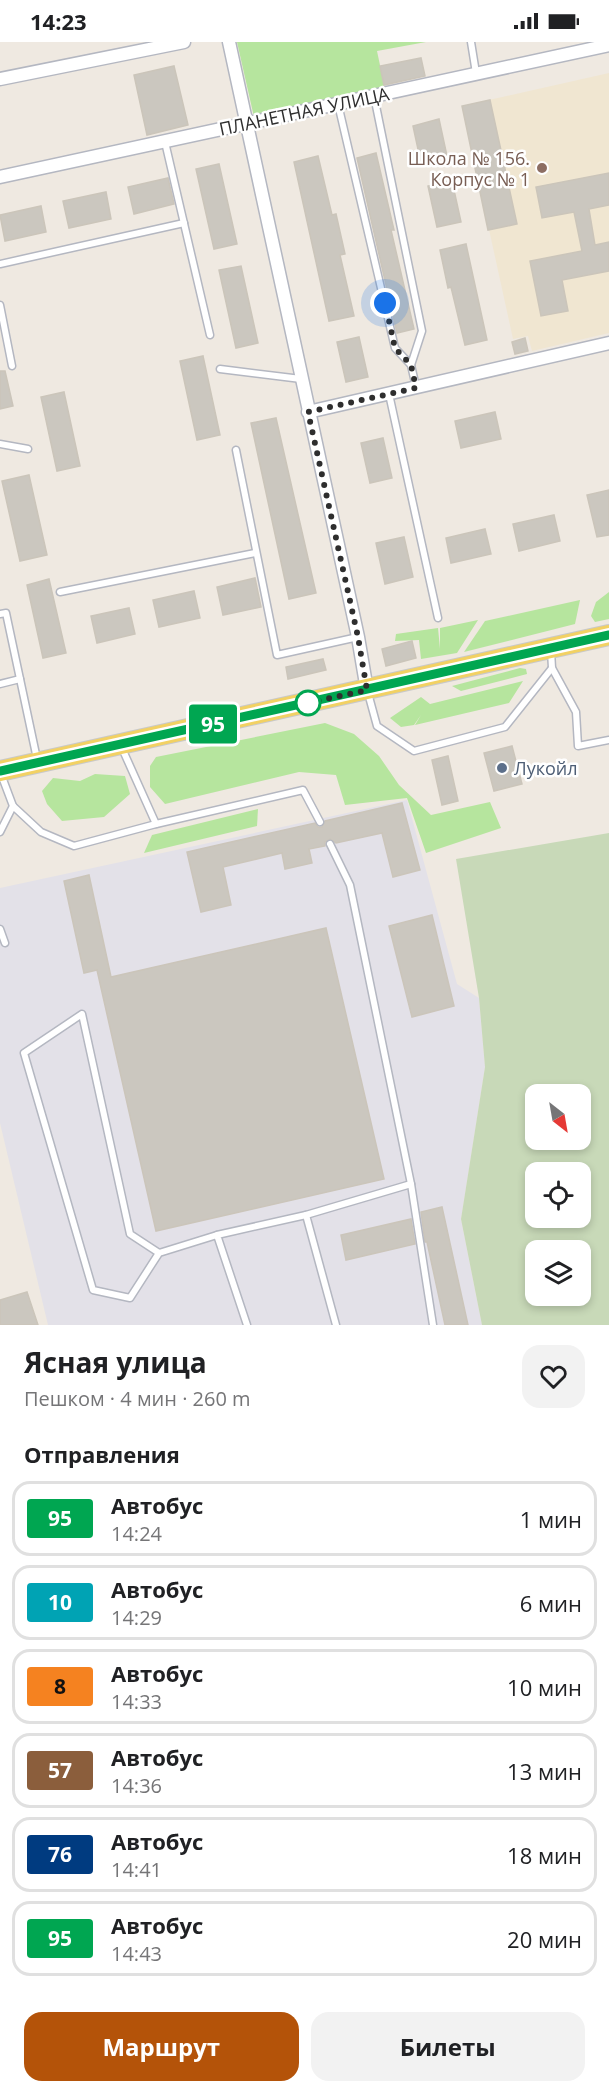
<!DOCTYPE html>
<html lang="ru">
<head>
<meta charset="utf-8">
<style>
	:root { --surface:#fff; --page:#f2f2f2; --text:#202124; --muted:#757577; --line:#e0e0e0; --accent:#b45309 }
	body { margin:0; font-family:"Open Sans",sans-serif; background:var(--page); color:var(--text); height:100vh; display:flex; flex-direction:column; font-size:22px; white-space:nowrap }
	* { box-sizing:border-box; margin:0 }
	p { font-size:20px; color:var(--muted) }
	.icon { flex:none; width:33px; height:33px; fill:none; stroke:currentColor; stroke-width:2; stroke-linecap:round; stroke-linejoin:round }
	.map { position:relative; height:1283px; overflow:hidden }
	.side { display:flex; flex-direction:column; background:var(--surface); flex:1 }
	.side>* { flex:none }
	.badge { padding:0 12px; border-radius:4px; font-size:21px; line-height:39px }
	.needle { width:39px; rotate:149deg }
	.controls { position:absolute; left:525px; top:1042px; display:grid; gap:12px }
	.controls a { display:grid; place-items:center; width:66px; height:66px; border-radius:12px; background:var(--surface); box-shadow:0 3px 9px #0003; font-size:30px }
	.you { position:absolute; width:30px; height:30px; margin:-15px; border:4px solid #fff; border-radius:50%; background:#1a73e8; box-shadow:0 0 0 9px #1a73e833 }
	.map>.badge { position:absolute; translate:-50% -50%; box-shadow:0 0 0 3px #fff }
	h2 { padding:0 24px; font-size:22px; line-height:54px }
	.round { display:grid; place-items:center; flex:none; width:63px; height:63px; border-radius:18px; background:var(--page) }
	.head { display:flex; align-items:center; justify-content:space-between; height:102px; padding:0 24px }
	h1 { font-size:28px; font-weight:700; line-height:45px }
	.primary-button { display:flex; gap:12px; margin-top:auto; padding:12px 24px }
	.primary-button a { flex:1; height:69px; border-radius:18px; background:var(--accent); color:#fff; font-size:24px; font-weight:700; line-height:69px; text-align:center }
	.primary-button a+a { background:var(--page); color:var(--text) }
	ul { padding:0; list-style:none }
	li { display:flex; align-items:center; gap:18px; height:75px; margin:0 12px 9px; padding:0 12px; border:3px solid var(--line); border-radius:18px }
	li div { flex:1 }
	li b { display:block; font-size:22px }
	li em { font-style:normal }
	li .badge { min-width:66px; font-weight:700; text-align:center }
	.status { display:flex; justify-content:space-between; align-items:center; height:42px; padding:0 30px; background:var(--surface); direction:ltr }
	.status svg { height:16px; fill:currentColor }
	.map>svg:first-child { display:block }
	.industrial { fill:#e3e1e8 }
	.education { fill:#f0e6d1 }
	.green { fill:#b6e59e }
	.cemetery { fill:#c8d9b8; fill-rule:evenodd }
	.building { fill:#cbc7bf; stroke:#cbc5ba; stroke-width:1.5 }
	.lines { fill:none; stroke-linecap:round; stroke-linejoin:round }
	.service-casing { stroke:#b4b7c1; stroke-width:9 }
	.minor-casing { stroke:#b4b7c1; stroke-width:15 }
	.primary-casing { stroke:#c9c9c9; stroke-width:22 }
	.service { stroke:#fff; stroke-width:6 }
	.minor { stroke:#fff; stroke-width:12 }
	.primary { stroke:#f2d163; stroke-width:20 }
	.line-casing { stroke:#fff; stroke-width:14 }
	.line { stroke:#00a651; stroke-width:9 }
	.walk { stroke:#2e2e2e; stroke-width:6; stroke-dasharray:0 10.8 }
	.education-dot { fill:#8d6e63; stroke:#fff; stroke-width:2 }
	.stop-dot { fill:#fff; stroke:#00a651; stroke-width:3 }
	.service-dot { fill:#5c6f8a; stroke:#fff; stroke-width:2 }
	.labels { text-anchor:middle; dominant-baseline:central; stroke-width:5; stroke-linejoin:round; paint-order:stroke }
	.street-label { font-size:18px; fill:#2e2e2e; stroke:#fff }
	.education-label { font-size:18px; fill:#785e54; stroke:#fff; text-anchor:end }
	.service-label { font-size:18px; fill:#4e5e75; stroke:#fff; text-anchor:start }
</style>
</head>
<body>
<div class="status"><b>14:23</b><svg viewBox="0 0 49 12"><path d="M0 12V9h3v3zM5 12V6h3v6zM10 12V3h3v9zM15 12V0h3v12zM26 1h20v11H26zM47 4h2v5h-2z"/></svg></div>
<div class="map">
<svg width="609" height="1283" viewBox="0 0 609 1283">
	<rect width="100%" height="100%" fill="#efe9e1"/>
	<path class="industrial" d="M407,758L457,942L479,956L485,1025L461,1177L482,1283H48L0,1081V846Z"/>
	<path class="education" d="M609,31V291L532,309L528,294L513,297L462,64Z"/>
	<g class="green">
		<path d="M237,0H426L377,9L385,47L254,75Z"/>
		<path d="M609,550V577L595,580L591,574L596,560Z"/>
		<path d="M580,558L575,582L464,610L485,579Z"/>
		<path d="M478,578L457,611L421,617L419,598L395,599L396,592L438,586L440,607V586Z"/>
		<path d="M520,626L526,627L527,632L461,649L452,644Z"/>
		<path d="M523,639L509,661L415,683L421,673L414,683L401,685L390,676L421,655L430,662Z"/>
		<path d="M325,681L354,692L379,714L399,743L431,773L490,760L501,786L426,811L407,756L345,763L336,733L299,730L165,762L150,745V724L156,715Z"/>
		<path d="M95,732L125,734L130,752L104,775L62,779L47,762L42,749L53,736L80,739Z"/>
		<path d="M258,767L257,784L144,811L152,793Z"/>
	</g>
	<path class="cemetery" d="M609,791V1283H482L461,1177L485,1025L479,956L456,817ZM536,1053H580V1098H536ZM536,1131H580V1176H536ZM536,1209H580V1254H536Z"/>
	<g class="building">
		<path d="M421,16L425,34L384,43L380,24Z"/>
		<path d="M174,24L188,83L147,93L134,33Z"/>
		<path d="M490,58L517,182L488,188L462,64Z"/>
		<path d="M439,77L447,114L421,121L413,84Z"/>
		<path d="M376,111L394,188H391L414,287L397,291L357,116Z"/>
		<path d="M318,114L332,173L336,172L345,212L340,213L354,274L329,279L294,120Z"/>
		<path d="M219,122L237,202L214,207L196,127Z"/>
		<path d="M609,131V163L589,167L595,203L609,200V229L562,238L568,269L541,274L530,219L582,209L574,170L542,176L536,145Z"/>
		<path d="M168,136L174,162L134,172L128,145Z"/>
		<path d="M452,139L461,180L437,185L428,144Z"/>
		<path d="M106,150L111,177L69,186L63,159Z"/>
		<path d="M41,164L46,190L5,199L0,173Z"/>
		<path d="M466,202L487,298L465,303L451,245L448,246L440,208Z"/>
		<path d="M241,224L258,301L236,306L219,228Z"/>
		<path d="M359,295L368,335L346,340L337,300Z"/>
		<path d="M525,296L528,309L515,312L512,300Z"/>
		<path d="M203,314L220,393L197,398L180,319Z"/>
		<path d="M0,329H5L13,364L0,367Z"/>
		<path d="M64,350L80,424L57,429L41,355Z"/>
		<path d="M495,370L501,397L461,406L455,379Z"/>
		<path d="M276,376L316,551L289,557L251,381Z"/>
		<path d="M383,396L392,436L370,441L361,401Z"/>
		<path d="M29,433L47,513L20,519L2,439Z"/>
		<path d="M609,448V493L597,495L587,453Z"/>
		<path d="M554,473L560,499L519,509L513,482Z"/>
		<path d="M485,487L491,512L451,521L446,496Z"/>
		<path d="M404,495L413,535L385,542L376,501Z"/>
		<path d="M255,536L261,565L223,573L217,545Z"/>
		<path d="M49,537L66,611L43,616L27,543Z"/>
		<path d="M194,549L200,576L159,585L153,558Z"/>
		<path d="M129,566L135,592L97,601L91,574Z"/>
		<path d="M412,599L416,616L386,624L382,607Z"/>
		<path d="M323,617L326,628L288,637L286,625Z"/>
		<path d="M512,704L522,742L494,749L484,711Z"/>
		<path d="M448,714L458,759L442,763L432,718Z"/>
		<path d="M402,761L420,828L393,835L382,791L336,801L330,797L325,800V804L309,807L312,821L285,827L282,811L223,825L231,863L201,870L187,810L315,781L318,785H322L325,779Z"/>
		<path d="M89,833L111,935L326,886L384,1137L156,1189L97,928L84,931L64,839Z"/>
		<path d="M432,873L454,964L412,975L389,884Z"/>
		<path d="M442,1165L468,1283H445L427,1200H425L421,1170Z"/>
		<path d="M411,1177L415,1202L346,1218L341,1193Z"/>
		<path d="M27,1250L38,1283H0V1258Z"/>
	</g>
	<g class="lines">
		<defs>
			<g id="service">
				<path d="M471,0L476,31"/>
				<path d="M374,54L422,289L411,323"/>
				<path d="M338,62L395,306L411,323L416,345"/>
				<path d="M165,100L210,293"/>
				<path d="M0,222L184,181"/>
				<path d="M0,263L12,324"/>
				<path d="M220,327L301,337"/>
				<path d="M389,352L438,576"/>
				<path d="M0,402L28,407"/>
				<path d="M236,408L277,613L358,595"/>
				<path d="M60,550L255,511"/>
				<path d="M0,572L6,571L37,717"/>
				<path d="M551,609L552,626L576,670L578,704L609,698"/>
				<path d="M0,642L20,637"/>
				<path d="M368,651L377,684L414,709L505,685L552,626"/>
				<path d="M121,704L156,782"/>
				<path d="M1,732L13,764L41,790L74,804L156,782L303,748L320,780"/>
				<path d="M0,790L13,764"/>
				<path d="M330,802L350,843L411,1142L433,1283"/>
				<path d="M0,887L5,901"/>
				<path d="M159,1211L130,1192L82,972L24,1011L93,1248L130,1256L159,1211L217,1193"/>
				<path d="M247,1283L217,1193L306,1173"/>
				<path d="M336,1283L306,1173L411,1142"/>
			</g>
			<g id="minor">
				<path d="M229,0L358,595L367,648"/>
				<path d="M0,37L184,0"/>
				<path d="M0,135L609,3"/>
				<path d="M308,370L609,301"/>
			</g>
			<path id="primary" d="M0,729L609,593"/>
		</defs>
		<use href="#service" class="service-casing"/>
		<use href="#minor" class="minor-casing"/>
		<use href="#primary" class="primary-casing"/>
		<use href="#service" class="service"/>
		<use href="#minor" class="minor"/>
		<use href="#primary" class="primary"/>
	</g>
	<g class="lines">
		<defs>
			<path id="line" d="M0,729L609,593"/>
		</defs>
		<use href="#line" class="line-casing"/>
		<use href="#line" class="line"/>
		<path class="walk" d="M308,661L367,648L358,595L308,370L416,346L411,323L395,306L385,261"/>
	</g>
	<circle class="education-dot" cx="542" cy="126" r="6"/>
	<circle class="stop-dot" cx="308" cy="661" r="12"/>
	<circle class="service-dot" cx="502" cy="726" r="6"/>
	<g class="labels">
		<g class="street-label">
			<text transform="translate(304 69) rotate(-12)">ПЛАНЕТНАЯ УЛИЦА</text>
		</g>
		<g class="education-label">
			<text x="530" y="116">Школа № 156.<tspan x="530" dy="21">Корпус № 1</tspan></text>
		</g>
		<g class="service-label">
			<text x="514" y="726">Лукойл</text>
		</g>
	</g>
</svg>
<div class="controls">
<a><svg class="needle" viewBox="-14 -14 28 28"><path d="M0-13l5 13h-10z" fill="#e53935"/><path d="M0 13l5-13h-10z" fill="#757577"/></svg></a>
<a><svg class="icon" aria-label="locate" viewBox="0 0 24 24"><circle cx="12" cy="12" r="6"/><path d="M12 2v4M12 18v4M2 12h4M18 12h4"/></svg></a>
<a><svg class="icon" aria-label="layers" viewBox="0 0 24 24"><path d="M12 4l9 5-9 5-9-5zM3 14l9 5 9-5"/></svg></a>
</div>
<div class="you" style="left:385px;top:261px"></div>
<b class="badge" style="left:213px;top:682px;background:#00a651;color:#fff">95</b>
</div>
<section class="side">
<div class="head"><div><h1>Ясная улица</h1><p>Пешком · 4 мин · 260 m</p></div><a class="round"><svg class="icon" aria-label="heart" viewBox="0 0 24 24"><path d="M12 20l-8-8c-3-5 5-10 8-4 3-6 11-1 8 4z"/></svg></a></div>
<h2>Отправления</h2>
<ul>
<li><span class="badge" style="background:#00a651;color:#fff">95</span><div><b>Автобус</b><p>14:24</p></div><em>1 мин</em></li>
<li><span class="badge" style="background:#00a3b4;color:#fff">10</span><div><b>Автобус</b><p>14:29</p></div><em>6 мин</em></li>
<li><span class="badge" style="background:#f58220;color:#111">8</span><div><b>Автобус</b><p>14:33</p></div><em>10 мин</em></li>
<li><span class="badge" style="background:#8b5e3c;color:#fff">57</span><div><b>Автобус</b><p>14:36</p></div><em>13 мин</em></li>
<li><span class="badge" style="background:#003b80;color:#fff">76</span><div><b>Автобус</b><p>14:41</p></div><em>18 мин</em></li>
<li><span class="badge" style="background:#00a651;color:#fff">95</span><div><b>Автобус</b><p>14:43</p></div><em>20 мин</em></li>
</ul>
<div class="primary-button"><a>Маршрут</a><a>Билеты</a></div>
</section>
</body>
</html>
